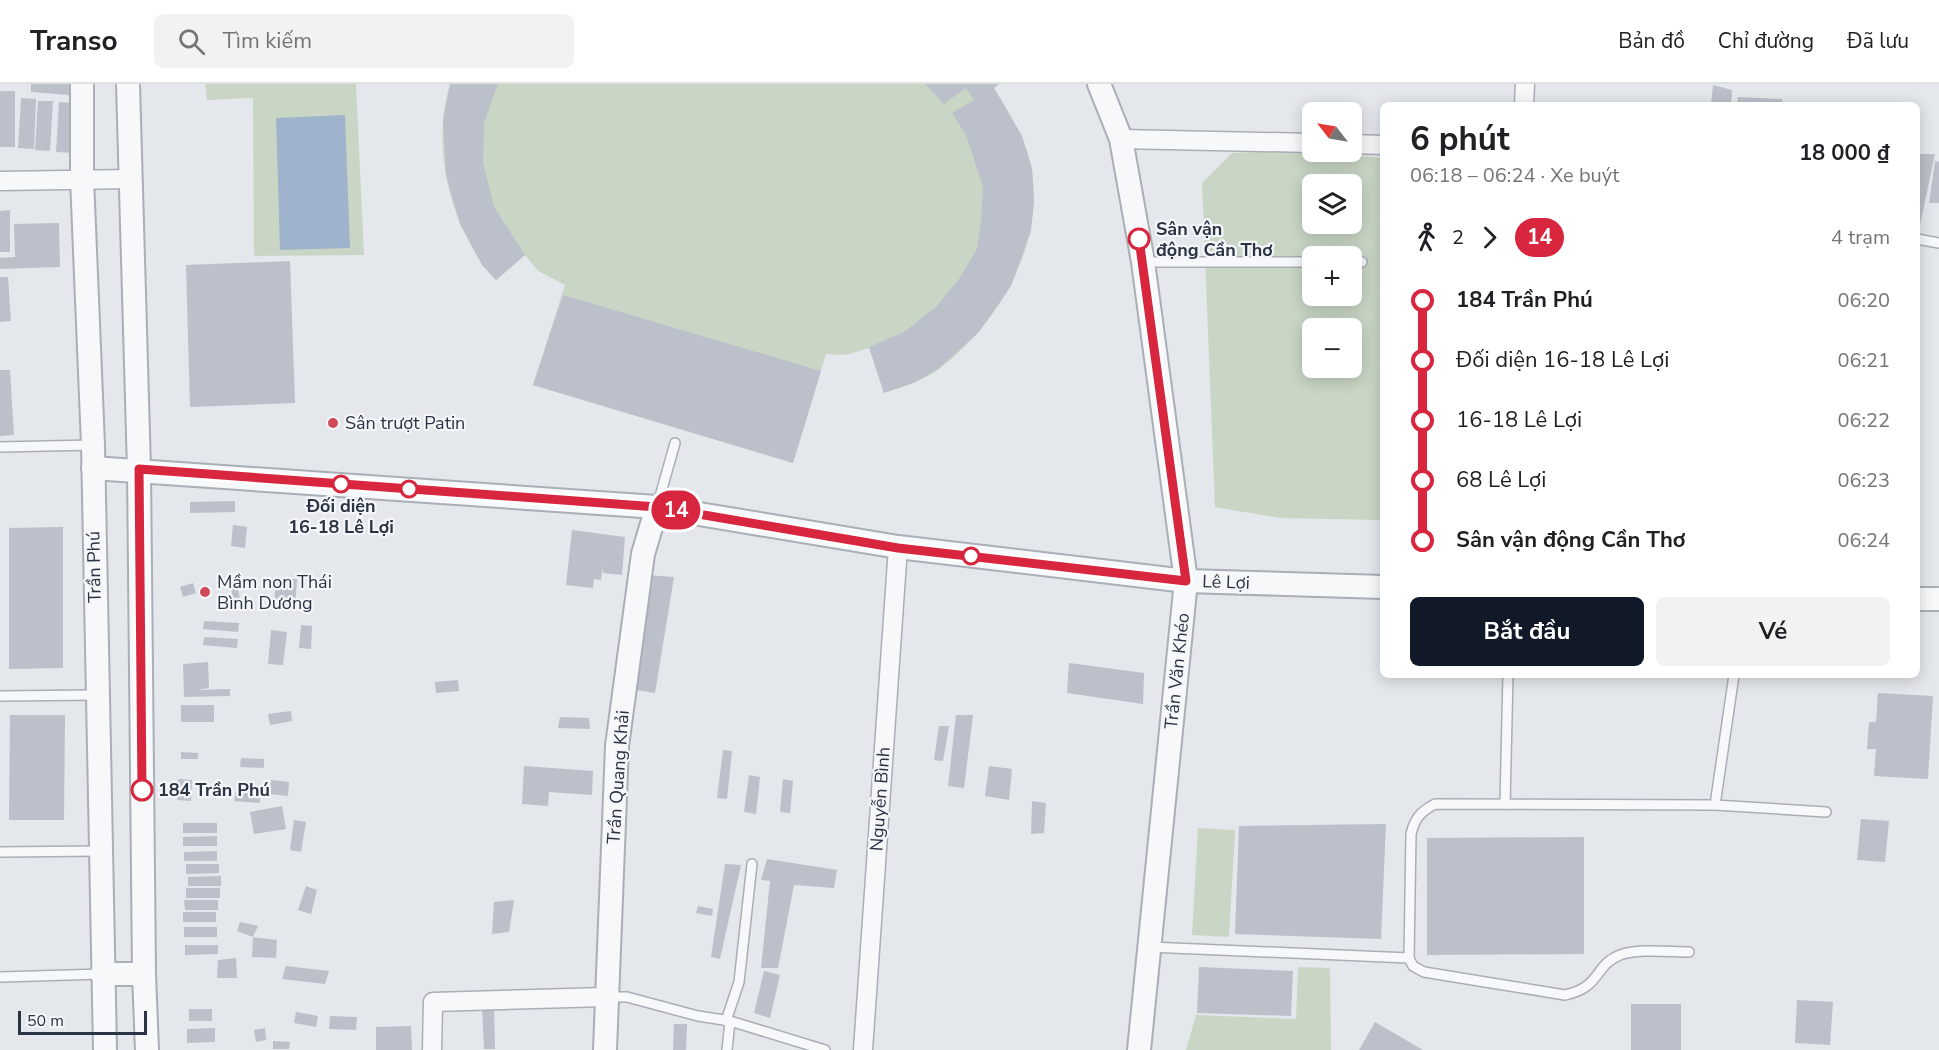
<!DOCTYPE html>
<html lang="vi">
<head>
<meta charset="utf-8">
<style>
	:root { --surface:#fff; --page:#f2f2f2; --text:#202124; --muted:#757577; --line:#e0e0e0; --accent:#111827 }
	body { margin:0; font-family:"Nunito Sans",sans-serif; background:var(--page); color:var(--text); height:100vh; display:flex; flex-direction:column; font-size:22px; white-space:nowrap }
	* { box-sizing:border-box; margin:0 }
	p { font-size:20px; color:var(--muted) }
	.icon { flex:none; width:33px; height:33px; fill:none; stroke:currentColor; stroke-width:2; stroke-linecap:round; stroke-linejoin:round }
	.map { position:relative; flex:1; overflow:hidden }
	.details { position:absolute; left:1380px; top:18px; width:540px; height:576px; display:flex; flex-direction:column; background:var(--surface); border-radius:9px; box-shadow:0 3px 15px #0003 }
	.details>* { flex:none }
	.badge { padding:0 12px; border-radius:20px; font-size:21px; line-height:39px }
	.needle { width:39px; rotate:301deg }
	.tools { position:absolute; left:1302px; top:18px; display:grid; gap:12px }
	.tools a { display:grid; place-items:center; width:60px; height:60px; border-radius:9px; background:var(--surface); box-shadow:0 3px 15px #0003; font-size:30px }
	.scale { position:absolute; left:18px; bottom:15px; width:129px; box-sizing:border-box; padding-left:6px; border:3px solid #2b3445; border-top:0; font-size:16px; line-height:21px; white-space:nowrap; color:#2b3445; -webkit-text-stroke:4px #f4f6f9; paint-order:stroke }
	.map>.badge { position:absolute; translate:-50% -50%; box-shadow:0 0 0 3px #fff }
	.legs { display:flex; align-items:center; gap:9px; height:66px; padding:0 30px; font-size:20px }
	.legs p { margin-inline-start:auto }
	.head { display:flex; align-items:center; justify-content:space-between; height:102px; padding:0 30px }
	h1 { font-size:33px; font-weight:700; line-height:45px }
	.button { display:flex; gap:12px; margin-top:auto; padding:12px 30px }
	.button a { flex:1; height:69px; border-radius:9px; background:var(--accent); color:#fff; font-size:24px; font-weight:700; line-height:69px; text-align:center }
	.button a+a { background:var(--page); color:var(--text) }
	ul { padding:0 30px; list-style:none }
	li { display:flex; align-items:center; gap:21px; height:60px; font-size:22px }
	li i { display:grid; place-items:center; width:9px; height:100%; margin:0 8px; background:currentColor }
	li i::after { content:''; width:15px; height:15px; margin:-8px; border:4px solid; border-radius:50%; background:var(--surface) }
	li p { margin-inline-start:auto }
	li:first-child i { background:linear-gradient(#0000 50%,currentColor 0) }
	li:last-child i { background:linear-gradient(currentColor 50%,#0000 0) }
	header { display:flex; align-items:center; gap:36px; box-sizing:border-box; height:84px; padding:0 30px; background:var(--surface); border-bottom:2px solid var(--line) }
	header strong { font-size:28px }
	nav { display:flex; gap:33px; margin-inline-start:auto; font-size:21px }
	.search { width:420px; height:54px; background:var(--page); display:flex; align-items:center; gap:15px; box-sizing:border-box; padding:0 21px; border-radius:9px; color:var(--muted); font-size:22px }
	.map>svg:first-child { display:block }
	.green { fill:#c9d6c5; fill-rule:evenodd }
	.water { fill:#9fb4cc }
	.building { fill:#bbc0ca }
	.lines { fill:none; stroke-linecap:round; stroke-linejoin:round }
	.service-casing { stroke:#a9aeb7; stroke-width:12 }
	.minor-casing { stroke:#a9aeb7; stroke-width:21 }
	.tertiary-casing { stroke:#a9aeb7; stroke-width:26 }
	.service { stroke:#f7f8fa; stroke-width:9 }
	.minor { stroke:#f7f8fa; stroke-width:18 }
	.tertiary { stroke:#f7f8fa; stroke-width:22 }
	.line-1-casing { stroke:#fff; stroke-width:14 }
	.line-1 { stroke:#d7263d; stroke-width:9 }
	.stop-1-dot { fill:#fff; stroke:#d7263d; stroke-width:3 }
	.poi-dot { fill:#d1495b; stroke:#f4f6f9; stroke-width:2 }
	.labels { text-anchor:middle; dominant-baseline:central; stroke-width:4.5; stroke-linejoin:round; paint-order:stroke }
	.stop-label { font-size:18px; font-weight:bold; fill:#2b3445; stroke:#f4f6f9; text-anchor:start }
	.poi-label { font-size:18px; fill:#2b3445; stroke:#f4f6f9; text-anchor:start }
	.street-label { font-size:18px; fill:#2b3445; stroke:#f4f6f9 }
</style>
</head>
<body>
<header>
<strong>Transo</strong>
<div class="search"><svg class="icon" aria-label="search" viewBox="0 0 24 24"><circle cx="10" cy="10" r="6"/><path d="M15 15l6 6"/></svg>Tìm kiếm</div>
<nav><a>Bản đồ</a><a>Chỉ đường</a><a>Đã lưu</a></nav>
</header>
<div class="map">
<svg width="1939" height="966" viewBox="0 0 1939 966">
	<rect width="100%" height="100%" fill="#e4e7ec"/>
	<g class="green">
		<path d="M205,0H356L364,171L254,172L253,14L207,16Z"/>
		<path d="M450,0H999L994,4C1009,30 1028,56 1032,87C1043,164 999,239 939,285C923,297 903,303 884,309L869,264L846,271L826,270L793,379L533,301L565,201L538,187L525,171L496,196C451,145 430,66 450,0Z"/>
		<path d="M1300,67L1383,74V436L1279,434L1215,423L1202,99L1232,69ZM1312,100H1352V140H1312ZM1312,172H1352V212H1312ZM1312,244H1352V284H1312Z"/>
		<path d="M1198,744L1235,746L1229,853L1192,851Z"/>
		<path d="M1298,883L1330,884L1331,966H1186L1196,931L1296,935Z"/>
	</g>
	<path class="water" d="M345,31L350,164L280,166L276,34Z"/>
	<g class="building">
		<path d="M31,0H70L69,11L31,8Z"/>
		<path d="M450,0H498L484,39L483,79L494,123L525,171L496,196L482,181L460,140L446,91L443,36Z"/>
		<path d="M925,0H999L994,4L1022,52L1032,85L1034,117L1031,147L1011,202L979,248L938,285L915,298L884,309L869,263L904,248L935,224L959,195L977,165L981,136L983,103L966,51L952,29L974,16L966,4L944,20Z"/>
		<path d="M1713,1L1732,6L1731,21H1711Z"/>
		<rect x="0" y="7" width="15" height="56"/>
		<path d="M1738,13L1782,15L1783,21H1737Z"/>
		<path d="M21,14L36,15L34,65L18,64Z"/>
		<path d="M38,17H53L50,67L35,66Z"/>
		<path d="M59,18L74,19L72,69L56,68Z"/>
		<path d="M1917,70H1935L1920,141H1917Z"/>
		<path d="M1935,77L1939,78V119H1929Z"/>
		<path d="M10,126V168H0V127Z"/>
		<path d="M59,139L60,183L0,185V174L15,173L14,140Z"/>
		<path d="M290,177L295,319L190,323L186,181Z"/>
		<path d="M0,193H8L11,237L0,238Z"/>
		<path d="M563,211L821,287L793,379L533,301Z"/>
		<path d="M0,286H10L14,351L0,352Z"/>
		<path d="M235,417V428L190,429V418Z"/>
		<path d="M233,441L247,443L245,464L231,462Z"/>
		<path d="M63,443V584L9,585V444Z"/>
		<path d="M572,446L625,453L622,491L603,489V482L601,496L594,495L593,504L566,501Z"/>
		<path d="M648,491L674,493L655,609L630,605Z"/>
		<path d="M276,494L297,495L295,524L274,522Z"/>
		<path d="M193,499L196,509L183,513L180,503Z"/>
		<path d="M237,501L240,515L233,516L231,502Z"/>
		<path d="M204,537L239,539L238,548L203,545Z"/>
		<path d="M301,541L312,542L311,565L299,564Z"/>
		<path d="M271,546L287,548L283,581L268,580Z"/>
		<path d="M204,553L238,555L237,564L203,561Z"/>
		<path d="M208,578L209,604L196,606L230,605V612L184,613L183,580Z"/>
		<path d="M1069,579L1144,589L1143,620L1067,609Z"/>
		<path d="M458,596L459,607L436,609L435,598Z"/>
		<path d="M1878,609L1933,612L1928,695L1874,692L1876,665H1867L1869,638H1876Z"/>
		<rect x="181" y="621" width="33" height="17"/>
		<path d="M291,627L292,637L270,641L268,630Z"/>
		<path d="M10,631H65L64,736H9Z"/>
		<path d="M956,631H973L964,704L948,702Z"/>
		<path d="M560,633L589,634L590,645L558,644Z"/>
		<path d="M939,642H949L943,677L934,676Z"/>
		<path d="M723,666L732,667L727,715L717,714Z"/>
		<path d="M181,668L198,669V675H181Z"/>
		<path d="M241,674L264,675V684L240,683Z"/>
		<path d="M524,682L593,687L592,711L549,708L548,722L522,720Z"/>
		<path d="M989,682L1012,685L1009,716L985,712Z"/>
		<path d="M749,691L760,693L756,730L744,728Z"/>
		<path d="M178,695L192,696L191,717L177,716Z"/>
		<path d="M783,695L793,697L790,729L780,728Z"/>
		<path d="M271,696L289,698L288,712L270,710Z"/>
		<path d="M236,708L260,710V719L234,717Z"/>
		<path d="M1032,717L1046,719L1044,749L1031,750Z"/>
		<path d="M282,722L286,745L254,750L250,728Z"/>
		<path d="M1861,735L1889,737L1885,778L1857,776Z"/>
		<path d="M294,736L306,738L301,768L290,766Z"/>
		<rect x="183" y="739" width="34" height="10"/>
		<path d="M1386,740L1381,855L1235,850L1239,742Z"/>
		<path d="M217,752V762H183V753Z"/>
		<path d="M1584,753V870L1427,871V754Z"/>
		<path d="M217,767V777H184V768Z"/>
		<path d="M767,775L837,786L834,804L794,801L778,884H761L770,797L761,796Z"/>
		<path d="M186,780H219V789L186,790Z"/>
		<path d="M725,780L741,781L720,875L711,873Z"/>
		<path d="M221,792V802H188V793Z"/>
		<path d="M306,802L317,806L311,830L298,826Z"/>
		<rect x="186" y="804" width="34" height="10"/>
		<path d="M184,816H218V826H185Z"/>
		<path d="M514,816L509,848L492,850L494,818Z"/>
		<path d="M698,822L713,825L712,832L696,829Z"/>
		<rect x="183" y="828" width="33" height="10"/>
		<path d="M240,838L258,842L253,853L237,847Z"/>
		<rect x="184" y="843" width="33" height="10"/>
		<path d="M253,853L277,856L276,874L252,873Z"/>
		<path d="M185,861H218V870L185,871Z"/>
		<path d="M236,874L237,894H217L218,876Z"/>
		<path d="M286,882L329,887L325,900L282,895Z"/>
		<path d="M1199,883L1293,887L1291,932L1197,929Z"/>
		<path d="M764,887L780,891L770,934L754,929Z"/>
		<path d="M1797,916L1833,918L1830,961L1795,959Z"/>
		<rect x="1631" y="920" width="50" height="46"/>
		<path d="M482,922H494L495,965H484Z"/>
		<rect x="189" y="925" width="23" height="12"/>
		<path d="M296,928L318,932L316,943L294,939Z"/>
		<path d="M330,932L357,933L356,946L329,945Z"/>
		<path d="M1375,938L1423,966H1359Z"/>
		<path d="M674,940H687L686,966H673Z"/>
		<path d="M411,942L412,966H376V943Z"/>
		<path d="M215,944V958L187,959V945Z"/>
		<path d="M265,944L266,956L256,958L254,946Z"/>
		<path d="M273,957L290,958L289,965H273Z"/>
	</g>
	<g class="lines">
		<defs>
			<g id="service">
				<path d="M1917,155L1939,159"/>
				<path d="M1143,178H1312"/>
				<path d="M1352,178H1362"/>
				<path d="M0,363L93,361"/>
				<path d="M657,423L675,359"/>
				<path d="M0,612L96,611"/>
				<path d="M1505,720L1508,591"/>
				<path d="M1715,721L1734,591"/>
				<path d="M0,768L100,767"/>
				<path d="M1149,863L1409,874"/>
				<path d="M1689,868C1671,868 1636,864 1620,871C1594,881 1602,903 1565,911L1424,888L1413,882L1409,874L1411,750C1415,734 1420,728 1435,720L1715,721L1826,728"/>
				<path d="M0,893L102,890"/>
				<path d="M606,913H627L698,932L730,937L825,966"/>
				<path d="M726,937L739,898L752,780"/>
				<path d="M727,966L730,937"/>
			</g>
			<g id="minor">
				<path d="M1524,21L1525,0"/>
				<path d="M1121,55L1312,59"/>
				<path d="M1352,60L1383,61"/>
				<path d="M0,97L131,95"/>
				<path d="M432,966L433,918L606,913"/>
				<path d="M863,966L898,463"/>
			</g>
			<g id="tertiary">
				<path d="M82,0V94L93,361L105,966"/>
				<path d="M128,0L139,385L144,890L147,966"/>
				<path d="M1099,0L1121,55L1143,178L1186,497L1139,966"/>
				<path d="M93,384L657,423L898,463L1186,497L1383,503"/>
				<path d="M1917,515H1939"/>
				<path d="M102,890H144"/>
				<path d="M605,966L617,662L643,470L657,423"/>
			</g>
		</defs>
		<use href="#service" class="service-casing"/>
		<use href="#minor" class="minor-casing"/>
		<use href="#tertiary" class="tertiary-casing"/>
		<use href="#service" class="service"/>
		<use href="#minor" class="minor"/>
		<use href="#tertiary" class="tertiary"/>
	</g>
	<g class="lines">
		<defs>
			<path id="line-1" d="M142,706L139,385L657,423L898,464L1186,497L1139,155"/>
		</defs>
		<use href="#line-1" class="line-1-casing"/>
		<use href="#line-1" class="line-1"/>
	</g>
	<g class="stop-1-dot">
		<circle cx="1139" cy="155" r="10"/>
		<circle cx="341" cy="400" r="8"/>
		<circle cx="409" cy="405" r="8"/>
		<circle cx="971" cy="472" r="8"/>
		<circle cx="142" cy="706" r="10"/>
	</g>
	<g class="poi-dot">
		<circle cx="333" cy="339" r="6"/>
		<circle cx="205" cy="508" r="6"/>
	</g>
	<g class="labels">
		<g class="stop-label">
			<text x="1156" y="145">Sân vận<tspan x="1156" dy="21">động Cần Thơ</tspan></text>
			<text x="341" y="422" text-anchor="middle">Đối diện<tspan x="341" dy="21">16-18 Lê Lợi</tspan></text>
			<text x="158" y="706">184 Trần Phú</text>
		</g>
		<g class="poi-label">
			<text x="345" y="339">Sân trượt Patin</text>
			<text x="217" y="498">Mầm non Thái<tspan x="217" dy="21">Bình Dương</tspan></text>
		</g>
		<g class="street-label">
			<text transform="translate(94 483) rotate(-91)">Trần Phú</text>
			<text transform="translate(1226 498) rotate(2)">Lê Lợi</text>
			<text transform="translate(1177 587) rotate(-84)">Trần Văn Khéo</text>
			<text transform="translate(618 693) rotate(-86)">Trần Quang Khải</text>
			<text transform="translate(880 715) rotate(-86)">Nguyễn Bình</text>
		</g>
	</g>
</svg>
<div class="tools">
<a><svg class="needle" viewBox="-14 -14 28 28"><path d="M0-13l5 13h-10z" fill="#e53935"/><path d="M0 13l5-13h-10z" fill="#757577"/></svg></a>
<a><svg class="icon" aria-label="layers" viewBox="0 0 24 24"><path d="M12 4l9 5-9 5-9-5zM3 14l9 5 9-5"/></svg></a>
<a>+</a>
<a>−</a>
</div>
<div class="scale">50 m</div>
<b class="badge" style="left:676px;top:426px;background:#d7263d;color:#fff">14</b>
<section class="details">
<div class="head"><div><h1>6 phút</h1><p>06:18 – 06:24 · Xe buýt</p></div><b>18 000 ₫</b></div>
<div class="legs"><svg class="icon" aria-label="walk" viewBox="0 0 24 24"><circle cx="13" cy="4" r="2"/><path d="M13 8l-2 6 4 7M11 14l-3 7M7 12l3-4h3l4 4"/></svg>2<svg class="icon" aria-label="forward" viewBox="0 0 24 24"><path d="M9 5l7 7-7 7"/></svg><b class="badge" style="background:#d7263d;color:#fff">14</b><p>4 trạm</p></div>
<ul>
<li><i style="color:#d7263d"></i><b>184 Trần Phú</b><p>06:20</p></li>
<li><i style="color:#d7263d"></i><span>Đối diện 16-18 Lê Lợi</span><p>06:21</p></li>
<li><i style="color:#d7263d"></i><span>16-18 Lê Lợi</span><p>06:22</p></li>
<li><i style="color:#d7263d"></i><span>68 Lê Lợi</span><p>06:23</p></li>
<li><i style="color:#d7263d"></i><b>Sân vận động Cần Thơ</b><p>06:24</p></li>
</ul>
<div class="button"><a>Bắt đầu</a><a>Vé</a></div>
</section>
</div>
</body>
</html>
